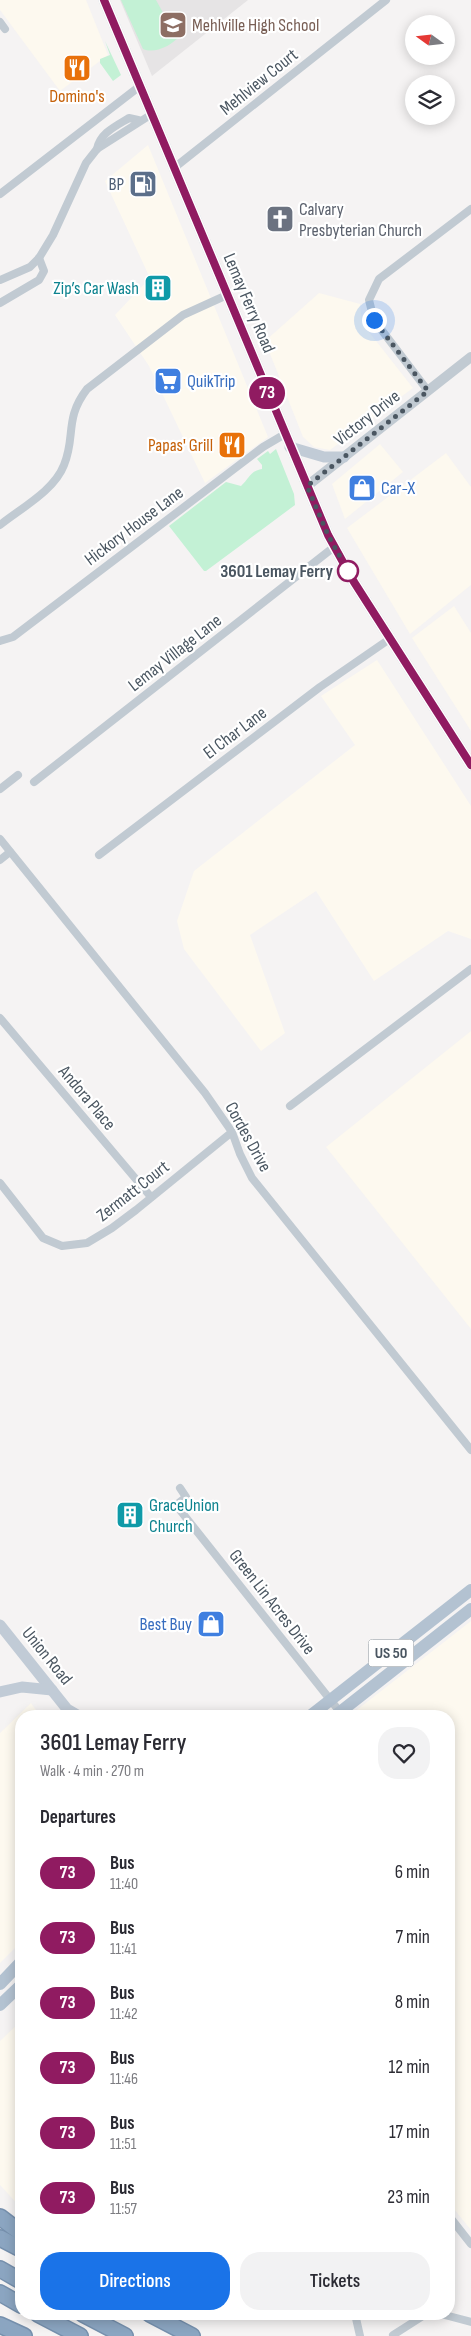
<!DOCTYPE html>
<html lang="en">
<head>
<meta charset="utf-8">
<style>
	:root { --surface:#fff; --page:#f2f2f3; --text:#2b2b33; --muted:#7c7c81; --accent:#1a73e8 }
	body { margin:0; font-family:"Sofia Sans Condensed",sans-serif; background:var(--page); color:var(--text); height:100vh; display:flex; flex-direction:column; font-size:19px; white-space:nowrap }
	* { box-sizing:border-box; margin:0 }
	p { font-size:16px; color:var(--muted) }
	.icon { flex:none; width:28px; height:28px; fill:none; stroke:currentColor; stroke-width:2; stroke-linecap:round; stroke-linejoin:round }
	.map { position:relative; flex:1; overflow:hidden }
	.panel { position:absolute; left:15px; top:1710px; width:440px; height:610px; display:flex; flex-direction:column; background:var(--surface); border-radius:20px; box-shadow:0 2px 12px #0003 }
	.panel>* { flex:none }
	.badge { padding:0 10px; border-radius:16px; font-size:18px; line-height:32px }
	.needle { width:32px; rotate:285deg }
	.buttons { position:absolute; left:405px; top:15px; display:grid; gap:10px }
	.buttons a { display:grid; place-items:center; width:50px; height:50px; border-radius:50%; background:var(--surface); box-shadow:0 2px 12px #0003; font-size:25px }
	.you { position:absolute; width:25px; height:25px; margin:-12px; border:4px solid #fff; border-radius:50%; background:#1a73e8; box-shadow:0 0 0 8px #1a73e833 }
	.map>.badge { position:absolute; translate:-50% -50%; box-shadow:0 0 0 2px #fff }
	h2 { padding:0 25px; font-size:19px; line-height:45px }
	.round { display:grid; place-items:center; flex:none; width:52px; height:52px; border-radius:20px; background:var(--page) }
	.headline { display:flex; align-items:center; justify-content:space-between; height:85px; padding:0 25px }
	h1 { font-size:24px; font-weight:600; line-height:38px }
	.button { display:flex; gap:10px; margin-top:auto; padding:10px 25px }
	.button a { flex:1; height:58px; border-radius:20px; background:var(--accent); color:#fff; font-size:20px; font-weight:600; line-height:58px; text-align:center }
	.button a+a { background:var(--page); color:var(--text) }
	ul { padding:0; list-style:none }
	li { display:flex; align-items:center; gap:15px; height:65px; padding:0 25px }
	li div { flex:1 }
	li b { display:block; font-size:19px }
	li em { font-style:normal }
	li .badge { min-width:55px; font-weight:700; text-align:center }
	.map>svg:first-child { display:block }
	.commercial { fill:#fdf9ef }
	.education { fill:#e6e4e5 }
	.green { fill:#c3f1d5 }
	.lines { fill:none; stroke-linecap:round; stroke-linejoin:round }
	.motorway-casing { stroke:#7690ad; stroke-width:18 }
	.minor { stroke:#c1cad2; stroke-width:8 }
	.tertiary { stroke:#c1cad2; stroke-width:10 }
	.secondary { stroke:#c1cbd6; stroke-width:11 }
	.primary { stroke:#b3c2d1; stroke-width:12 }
	.motorway { stroke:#8ba5c1; stroke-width:15 }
	.line-casing { stroke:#fff; stroke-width:11 }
	.line { stroke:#901b61; stroke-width:8 }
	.walk { stroke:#4a5661; stroke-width:5; stroke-dasharray:0 9 }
	.stop-dot { fill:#fff; stroke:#901b61; stroke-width:2.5 }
	.labels { text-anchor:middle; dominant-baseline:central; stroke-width:4.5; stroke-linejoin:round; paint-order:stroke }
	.shield { fill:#fff; stroke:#808990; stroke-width:1 }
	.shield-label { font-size:16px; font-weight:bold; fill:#4a5661 }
	.education-label { font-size:18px; fill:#785e54; stroke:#fff; text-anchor:start }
	.street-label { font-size:18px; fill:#4a5661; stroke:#fff }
	.food-label { font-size:18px; fill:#c56008; stroke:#fff }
	.service-label { font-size:18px; fill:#4e5e75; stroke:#fff; text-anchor:end }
	.worship-label { font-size:18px; fill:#5b616d; stroke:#fff; text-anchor:start }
	.culture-label { font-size:18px; fill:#0d838f; stroke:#fff; text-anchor:end }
	.shop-label { font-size:18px; fill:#366cbe; stroke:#fff; text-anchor:start }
	.stop-label { font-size:18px; font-weight:bold; fill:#4a5661; stroke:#fff; text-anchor:end }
</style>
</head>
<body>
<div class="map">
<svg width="471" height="2336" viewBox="0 0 471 2336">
	<rect width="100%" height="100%" fill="#f5f3f3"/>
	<g class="commercial">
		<path d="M0,0H86L108,55L60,91L0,10Z"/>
		<path d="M148,145L268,437L205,483L149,366L115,315L150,278L105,181Z"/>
		<path d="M319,293L360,304L362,323L413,388L330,450L314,447L303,437L265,341Z"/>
		<path d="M380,444L403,472L345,519L332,484Z"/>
		<path d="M446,453L471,487V585L410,634L347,528Z"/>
		<path d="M454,606L471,633V731L412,638Z"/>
		<path d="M377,660L471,806V939L448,931L374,981L316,891L250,935L285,1033L261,1051L184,949L177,921L194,871L355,745L321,696Z"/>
		<path d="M471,1031V1329L326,1147Z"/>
		<path d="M471,1621V2230L449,2203V1716H349Z"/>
		<path d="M31,1703L40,1716H21V1942L0,1963V1733Z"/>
		<path d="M21,2021V2208L0,2185V2041Z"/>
	</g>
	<path class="education" d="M120,0H248L152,76Z"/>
	<g class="green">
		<path d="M121,0H156L172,29L179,28V37C170,46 155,54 143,49Z"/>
		<path d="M105,41L121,75L113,81L100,63V59L110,55Z"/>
		<path d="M276,449L294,494L295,505L206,571H204L169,526L226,482L241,486C249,479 250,471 262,469V465L257,459L268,451L270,454Z"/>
	</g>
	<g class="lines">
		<defs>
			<g id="motorway">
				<path d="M0,2217L21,2233"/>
				<path d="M0,2238L21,2249"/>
				<path d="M0,2269L21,2281"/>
				<path d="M0,2293L21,2305"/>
				<path d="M38,2314L80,2336"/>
				<path d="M83,2314L125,2336"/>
				<path d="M150,2314L192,2336"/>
				<path d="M0,2325L24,2336"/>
			</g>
		</defs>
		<use href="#motorway" class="motorway-casing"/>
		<g class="minor">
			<path d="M0,22L5,29"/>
			<path d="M97,149C100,133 116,126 129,118L138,120"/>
			<path d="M174,168L386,0"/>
			<path d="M0,194L140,86"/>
			<path d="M0,280L30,267L39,258L53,235L86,163L97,149L152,114"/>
			<path d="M0,303L39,280L44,271L39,258"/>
			<path d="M428,391L374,320L369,300L379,279L471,209"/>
			<path d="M0,525C21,508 54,491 64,465C76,436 64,419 87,389L183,315L227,295"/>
			<path d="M0,641L13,637L263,447L285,434"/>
			<path d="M34,782L334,547"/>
			<path d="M0,789L18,775"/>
			<path d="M0,839L205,1093L232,1132L240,1154L252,1178L471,1450"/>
			<path d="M99,855L320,687L391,638"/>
			<path d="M0,860L10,852"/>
			<path d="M0,1018L151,1197"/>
			<path d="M290,1106L471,969"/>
			<path d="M0,1183L43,1238L62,1246L87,1243L112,1228L136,1210L232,1132"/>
			<path d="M180,1488L186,1497L176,1505L340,1712"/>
			<path d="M449,2216L471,2244"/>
			<path d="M355,2314L360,2336"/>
			<path d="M441,2314L471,2322"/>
			<path d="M393,2335L426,2314"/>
		</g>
		<path class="tertiary" d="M307,486L471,357"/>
		<g class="secondary">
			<path d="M104,0L328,535L354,582L471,765"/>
			<path d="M290,447L324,457H344"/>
			<path d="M0,1625L67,1709L79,1716"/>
			<path d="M0,1692L22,1687L52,1690"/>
		</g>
		<g class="primary">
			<path d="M310,1716L471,1590"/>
			<path d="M335,1716L471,1609"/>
			<path d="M0,1984L21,1962"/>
			<path d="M0,2005L21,1985"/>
		</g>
		<use href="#motorway" class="motorway"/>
	</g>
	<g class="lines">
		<defs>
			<path id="line" d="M104,0L328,535L354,582L471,765"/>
		</defs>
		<use href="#line" class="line-casing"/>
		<use href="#line" class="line"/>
		<path class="walk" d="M348,571L328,535L307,486L428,391L374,320"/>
	</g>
	<defs>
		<symbol id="school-square" viewBox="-11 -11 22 22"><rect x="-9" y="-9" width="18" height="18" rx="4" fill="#8d6e63" stroke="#fff"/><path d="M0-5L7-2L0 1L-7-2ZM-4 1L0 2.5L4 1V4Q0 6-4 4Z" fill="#fff"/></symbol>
		<symbol id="restaurant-square" viewBox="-11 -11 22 22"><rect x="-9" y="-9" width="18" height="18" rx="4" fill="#e8710a" stroke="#fff"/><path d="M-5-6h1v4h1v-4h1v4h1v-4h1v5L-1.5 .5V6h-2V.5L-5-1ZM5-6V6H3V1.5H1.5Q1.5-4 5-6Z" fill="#fff"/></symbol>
		<symbol id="fuel-square" viewBox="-11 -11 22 22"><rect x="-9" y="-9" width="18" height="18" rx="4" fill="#5c6f8a" stroke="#fff"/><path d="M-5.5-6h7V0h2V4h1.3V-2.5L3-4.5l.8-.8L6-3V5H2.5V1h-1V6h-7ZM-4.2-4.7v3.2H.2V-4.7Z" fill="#fff"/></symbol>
		<symbol id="church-square" viewBox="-11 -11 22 22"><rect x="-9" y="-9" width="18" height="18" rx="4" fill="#6b7280" stroke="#fff"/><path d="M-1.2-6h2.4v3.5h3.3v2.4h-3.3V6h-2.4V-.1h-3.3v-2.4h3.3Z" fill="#fff"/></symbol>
		<symbol id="building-square" viewBox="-11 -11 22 22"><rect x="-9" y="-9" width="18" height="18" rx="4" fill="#0f9aa8" stroke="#fff"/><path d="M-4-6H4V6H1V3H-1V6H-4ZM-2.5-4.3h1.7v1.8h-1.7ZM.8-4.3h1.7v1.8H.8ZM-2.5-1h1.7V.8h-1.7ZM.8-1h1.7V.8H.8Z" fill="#fff"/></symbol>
		<symbol id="supermarket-square" viewBox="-11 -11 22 22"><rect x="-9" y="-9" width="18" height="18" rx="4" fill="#3f7fe0" stroke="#fff"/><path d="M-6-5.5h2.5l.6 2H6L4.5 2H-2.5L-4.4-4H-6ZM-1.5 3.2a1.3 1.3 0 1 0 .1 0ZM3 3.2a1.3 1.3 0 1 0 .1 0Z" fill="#fff"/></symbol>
		<symbol id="shop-square" viewBox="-11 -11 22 22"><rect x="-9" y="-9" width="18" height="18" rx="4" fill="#3f7fe0" stroke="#fff"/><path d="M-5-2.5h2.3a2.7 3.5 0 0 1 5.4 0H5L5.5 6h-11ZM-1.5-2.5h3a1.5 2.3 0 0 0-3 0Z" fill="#fff"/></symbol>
	</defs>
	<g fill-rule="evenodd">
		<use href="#school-square" x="157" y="9" width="32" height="32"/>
		<use href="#restaurant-square" x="61" y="52" width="32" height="32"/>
		<use href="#fuel-square" x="127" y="168" width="32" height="32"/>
		<use href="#church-square" x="264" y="203" width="32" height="32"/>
		<use href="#building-square" x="142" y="272" width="32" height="32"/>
		<use href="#supermarket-square" x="152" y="365" width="32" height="32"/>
		<use href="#restaurant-square" x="216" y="429" width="32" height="32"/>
		<use href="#shop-square" x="346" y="472" width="32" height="32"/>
		<use href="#building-square" x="114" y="1499" width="32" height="32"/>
		<use href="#shop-square" x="195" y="1608" width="32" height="32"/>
	</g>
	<circle class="stop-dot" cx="348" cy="571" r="10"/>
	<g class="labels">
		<rect class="shield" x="368.5" y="1639.5" width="45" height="27" rx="4"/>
		<g class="shield-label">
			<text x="391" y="1653">US 50</text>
		</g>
		<g class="education-label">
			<text x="192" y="25">Mehlville High School</text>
		</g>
		<g class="street-label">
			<text transform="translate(259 82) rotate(-39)">Mehlview Court</text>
			<text transform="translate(249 303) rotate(67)">Lemay Ferry Road</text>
			<text transform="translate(367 418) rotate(-38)">Victory Drive</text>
			<text transform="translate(134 526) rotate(-37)">Hickory House Lane</text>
			<text transform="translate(175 653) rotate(-38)">Lemay Village Lane</text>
			<text transform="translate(235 733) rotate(-37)">El Char Lane</text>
			<text transform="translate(87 1098) rotate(50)">Andora Place</text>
			<text transform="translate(248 1137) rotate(61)">Cordes Drive</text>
			<text transform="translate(133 1191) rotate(-38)">Zermatt Court</text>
			<text transform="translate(272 1602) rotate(52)">Green Lin Acres Drive</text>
			<text transform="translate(47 1656) rotate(51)">Union Road</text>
		</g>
		<g class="food-label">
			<text x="77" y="96">Domino's</text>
			<text x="213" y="445" text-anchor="end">Papas' Grill</text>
		</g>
		<g class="service-label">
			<text x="124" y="184">BP</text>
		</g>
		<g class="worship-label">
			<text x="299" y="209">Calvary<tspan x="299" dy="21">Presbyterian Church</tspan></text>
		</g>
		<g class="culture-label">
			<text x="139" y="288">Zip’s Car Wash</text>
			<text x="149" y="1505" text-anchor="start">GraceUnion<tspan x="149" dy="21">Church</tspan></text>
		</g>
		<g class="shop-label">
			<text x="187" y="381">QuikTrip</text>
			<text x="381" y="488">Car-X</text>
			<text x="192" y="1624" text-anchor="end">Best Buy</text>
		</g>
		<g class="stop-label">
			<text x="333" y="571">3601 Lemay Ferry</text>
		</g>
	</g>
</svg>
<div class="buttons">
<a><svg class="needle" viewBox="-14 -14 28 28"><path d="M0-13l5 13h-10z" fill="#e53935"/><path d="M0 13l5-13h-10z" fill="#7c7c81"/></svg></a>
<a><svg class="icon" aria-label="layers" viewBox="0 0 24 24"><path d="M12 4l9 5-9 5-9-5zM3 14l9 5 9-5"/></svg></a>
</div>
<div class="you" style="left:374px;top:320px"></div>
<b class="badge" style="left:267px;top:393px;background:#901b61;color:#fff">73</b>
<section class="panel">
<div class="headline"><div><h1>3601 Lemay Ferry</h1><p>Walk · 4 min · 270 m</p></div><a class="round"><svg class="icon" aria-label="heart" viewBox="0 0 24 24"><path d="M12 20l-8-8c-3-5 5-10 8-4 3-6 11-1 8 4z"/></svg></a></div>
<h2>Departures</h2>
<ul>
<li><span class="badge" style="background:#901b61;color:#fff">73</span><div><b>Bus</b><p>11:40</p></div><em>6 min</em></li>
<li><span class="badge" style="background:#901b61;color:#fff">73</span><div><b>Bus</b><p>11:41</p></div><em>7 min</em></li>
<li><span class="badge" style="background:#901b61;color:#fff">73</span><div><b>Bus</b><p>11:42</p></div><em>8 min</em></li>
<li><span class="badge" style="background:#901b61;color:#fff">73</span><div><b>Bus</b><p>11:46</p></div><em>12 min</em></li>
<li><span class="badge" style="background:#901b61;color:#fff">73</span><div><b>Bus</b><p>11:51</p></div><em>17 min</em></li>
<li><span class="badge" style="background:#901b61;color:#fff">73</span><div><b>Bus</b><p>11:57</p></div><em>23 min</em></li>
</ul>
<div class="button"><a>Directions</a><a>Tickets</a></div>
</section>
</div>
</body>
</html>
